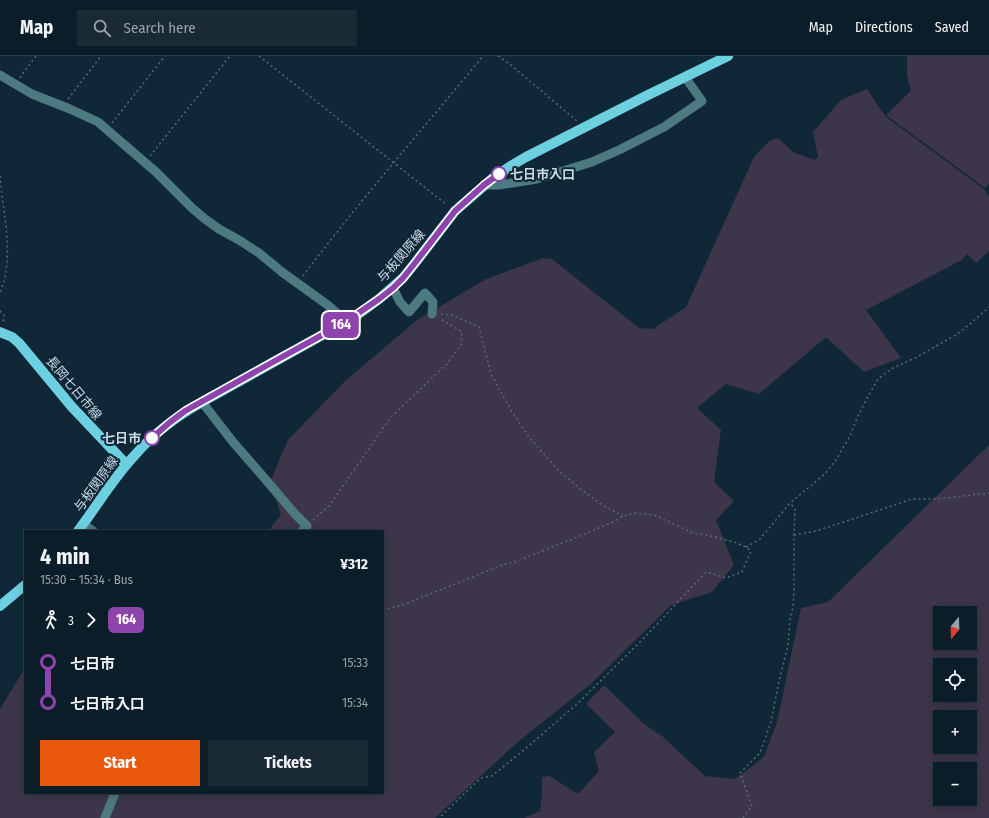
<!DOCTYPE html>
<html lang="en">
<head>
<meta charset="utf-8">
<style>
	:root { --surface:#0b1d29; --page:#192a35; --text:#f1f3f6; --muted:#9aa2a8; --line:#2b3b46; --accent:#ea580c }
	body { margin:0; font-family:"Fira Sans Condensed","Noto Sans JP",sans-serif; background:var(--page); color:var(--text); height:100vh; display:flex; flex-direction:column; font-size:15px; white-space:nowrap }
	* { box-sizing:border-box; margin:0 }
	p { font-size:13px; color:var(--muted) }
	.icon { flex:none; width:22px; height:22px; fill:none; stroke:currentColor; stroke-width:2; stroke-linecap:round; stroke-linejoin:round }
	.map { position:relative; flex:1; overflow:hidden }
	.drawer { position:absolute; left:24px; top:474px; width:360px; height:264px; display:flex; flex-direction:column; background:var(--surface); border-radius:0px; box-shadow:0 2px 10px #0003,0 0 0 1px var(--line) }
	.drawer>* { flex:none }
	.badge { padding:0 8px; border-radius:6px; font-size:14px; line-height:26px }
	.needle { width:26px; rotate:199deg }
	.controls { position:absolute; left:933px; top:550px; display:grid; gap:8px }
	.controls a { display:grid; place-items:center; width:44px; height:44px; border-radius:0px; background:var(--surface); box-shadow:0 2px 10px #0003,0 0 0 1px var(--line); font-size:20px }
	.map>.badge { position:absolute; translate:-50% -50%; box-shadow:0 0 0 2px #fff }
	.legs { display:flex; align-items:center; gap:6px; height:44px; padding:0 16px; font-size:13px }
	.legs p { margin-inline-start:auto }
	.headline { display:flex; align-items:center; justify-content:space-between; height:68px; padding:0 16px }
	h1 { font-size:22px; font-weight:700; line-height:30px }
	.action { display:flex; gap:8px; margin-top:auto; padding:8px 16px }
	.action a { flex:1; height:46px; border-radius:0px; background:var(--accent); color:#fff; font-size:16px; font-weight:700; line-height:46px; text-align:center }
	.action a+a { background:var(--page); color:var(--text) }
	ul { padding:0 16px; list-style:none }
	li { display:flex; align-items:center; gap:14px; height:40px; font-size:15px }
	li i { display:grid; place-items:center; width:6px; height:100%; margin:0 5px; background:currentColor }
	li i::after { content:''; width:10px; height:10px; margin:-5px; border:3px solid; border-radius:50%; background:var(--surface) }
	li p { margin-inline-start:auto }
	li:first-child i { background:linear-gradient(#0000 50%,currentColor 0) }
	li:last-child i { background:linear-gradient(currentColor 50%,#0000 0) }
	header { display:flex; align-items:center; gap:24px; box-sizing:border-box; height:56px; padding:0 20px; background:var(--surface); border-bottom:1px solid var(--line) }
	header strong { font-size:19px }
	nav { display:flex; gap:22px; margin-inline-start:auto; font-size:14px }
	.search { width:280px; height:36px; background:var(--page); display:flex; align-items:center; gap:10px; box-sizing:border-box; padding:0 14px; border-radius:0px; color:var(--muted); font-size:15px }
	.map>svg:first-child { display:block }
	.green { fill:#3d3549; fill-rule:evenodd }
	.lines { fill:none; stroke-linecap:round; stroke-linejoin:round }
	.path { stroke:#566a78; stroke-width:1.5; stroke-dasharray:2 3; stroke-linecap:butt }
	.minor { stroke:#4d7981; stroke-width:9 }
	.major { stroke:#6dd0e0; stroke-width:10 }
	.line-1-casing { stroke:#fff; stroke-width:9 }
	.line-1 { stroke:#8e44ad; stroke-width:6 }
	.stop-1-dot { fill:#fff; stroke:#8e44ad; stroke-width:2 }
	.labels { text-anchor:middle; dominant-baseline:central; stroke-width:4; stroke-linejoin:round; paint-order:stroke }
	.stop-label { font-size:13px; font-weight:bold; fill:#cbd9e4; stroke:#0f2737; text-anchor:start }
	.street-label { font-size:13px; fill:#cbd9e4; stroke:#0f2737 }
</style>
</head>
<body>
<header>
<strong>Map</strong>
<div class="search"><svg class="icon" aria-label="search" viewBox="0 0 24 24"><circle cx="10" cy="10" r="6"/><path d="M15 15l6 6"/></svg>Search here</div>
<nav><a>Map</a><a>Directions</a><a>Saved</a></nav>
</header>
<div class="map">
<svg width="989" height="762" viewBox="0 0 989 762">
	<rect width="100%" height="100%" fill="#0f2737"/>
	<g class="green">
		<path d="M907,0H989V128L985,132L886,59L911,35L907,19Z"/>
		<path d="M867,33L885,60L984,133L989,140V195L976,207L967,198L962,204L866,254L901,302L864,316L826,281L759,338L726,328L697,352L721,374L714,426L734,445L716,464L734,509L712,536L671,549L593,626L519,685L435,762H0V653L25,612V737H383V475H268L281,459L270,426L288,384L345,325L417,264L486,223L543,202L552,203L639,272L653,273L686,251L754,101L769,85L778,82L793,96L814,104L818,101L813,76L841,44Z"/>
		<path d="M989,389V762H524L540,755L542,737V721L549,720L578,738L599,715L594,696L615,676L586,648L604,629L644,668L662,680L705,720L735,723L764,701L777,666L801,552L828,546ZM940,557H970V587H940ZM940,609H970V639H940ZM940,661H970V691H940ZM940,713H970V743H940Z"/>
	</g>
	<g class="lines">
		<g class="path">
			<path d="M259,0L447,149"/>
			<path d="M498,0L512,10L577,65"/>
			<path d="M20,22L23,17L36,0"/>
			<path d="M68,43L101,0"/>
			<path d="M112,67L165,0"/>
			<path d="M150,100L230,0"/>
			<path d="M0,120C3,158 15,200 0,237"/>
			<path d="M303,220C360,144 423,73 483,0"/>
			<path d="M0,255L4,259L3,268"/>
			<path d="M441,258L452,259L479,271L491,318L512,356L529,381L560,416L577,430L601,448L623,460"/>
			<path d="M313,464L329,450L391,361L447,308L461,289L462,276L439,262"/>
			<path d="M794,479L816,475L865,459L912,443H937L989,437"/>
			<path d="M746,491L760,483L790,447L825,418L836,404L850,380L857,362L867,342L878,323L891,313L915,302L956,279L971,267L989,251"/>
			<path d="M383,554L405,548L505,508L515,506L567,485L571,484L615,465L623,460L636,457L654,459L693,477L711,480L734,486L746,491L751,495L742,516L726,522L706,516L642,584L576,649L525,693L492,720L481,722L439,762"/>
			<path d="M743,762L752,750L740,717L760,697L771,666L778,630L788,589L790,564L793,551L794,533V479L795,453L790,447"/>
		</g>
		<g class="minor">
			<path d="M0,19L32,38L70,53L98,66L156,116L192,152L205,163L219,173L239,184L259,197L282,216L329,250L339,259L344,267"/>
			<path d="M484,129H499L537,123L592,106L619,94L664,71L702,45L685,21"/>
			<path d="M393,232L400,246L409,256L425,237L433,246L432,258"/>
			<path d="M202,346L233,386L260,417L295,458L307,470L302,475"/>
			<path d="M83,468L93,475"/>
			<path d="M105,762L115,737"/>
		</g>
		<g class="major">
			<path d="M0,276L12,281L19,287L72,351L126,408"/>
			<path d="M78,475C97,450 113,422 135,399C154,377 177,360 202,346L344,267L353,262L379,243L403,222L415,207L455,155L493,122L509,111L526,101L648,39L728,0"/>
			<path d="M0,550L25,529"/>
		</g>
	</g>
	<g class="lines">
		<defs>
			<path id="line-1" d="M152,382L169,367L185,355L273,306L344,267L379,243L393,232L403,222L415,207L455,155L484,129L499,118"/>
		</defs>
		<use href="#line-1" class="line-1-casing"/>
		<use href="#line-1" class="line-1"/>
	</g>
	<g class="stop-1-dot">
		<circle cx="499" cy="118" r="7"/>
		<circle cx="152" cy="382" r="7"/>
	</g>
	<g class="labels">
		<g class="stop-label">
			<text x="510" y="118">七日市入口</text>
			<text x="141" y="382" text-anchor="end">七日市</text>
		</g>
		<g class="street-label">
			<text transform="translate(401 200) rotate(-49)">与板関原線</text>
			<text transform="translate(74 332) rotate(50)">長岡七日市線</text>
			<text transform="translate(96 428) rotate(-54)">与板関原線</text>
		</g>
	</g>
</svg>
<div class="controls">
<a><svg class="needle" viewBox="-14 -14 28 28"><path d="M0-13l5 13h-10z" fill="#e53935"/><path d="M0 13l5-13h-10z" fill="#9aa2a8"/></svg></a>
<a><svg class="icon" aria-label="locate" viewBox="0 0 24 24"><circle cx="12" cy="12" r="6"/><path d="M12 2v4M12 18v4M2 12h4M18 12h4"/></svg></a>
<a>+</a>
<a>−</a>
</div>
<b class="badge" style="left:341px;top:269px;background:#8e44ad;color:#fff">164</b>
<section class="drawer">
<div class="headline"><div><h1>4 min</h1><p>15:30 – 15:34 · Bus</p></div><b>¥312</b></div>
<div class="legs"><svg class="icon" aria-label="walk" viewBox="0 0 24 24"><circle cx="13" cy="4" r="2"/><path d="M13 8l-2 6 4 7M11 14l-3 7M7 12l3-4h3l4 4"/></svg>3<svg class="icon" aria-label="forward" viewBox="0 0 24 24"><path d="M9 5l7 7-7 7"/></svg><b class="badge" style="background:#8e44ad;color:#fff">164</b></div>
<ul>
<li><i style="color:#8e44ad"></i><b>七日市</b><p>15:33</p></li>
<li><i style="color:#8e44ad"></i><b>七日市入口</b><p>15:34</p></li>
</ul>
<div class="action"><a>Start</a><a>Tickets</a></div>
</section>
</div>
</body>
</html>
